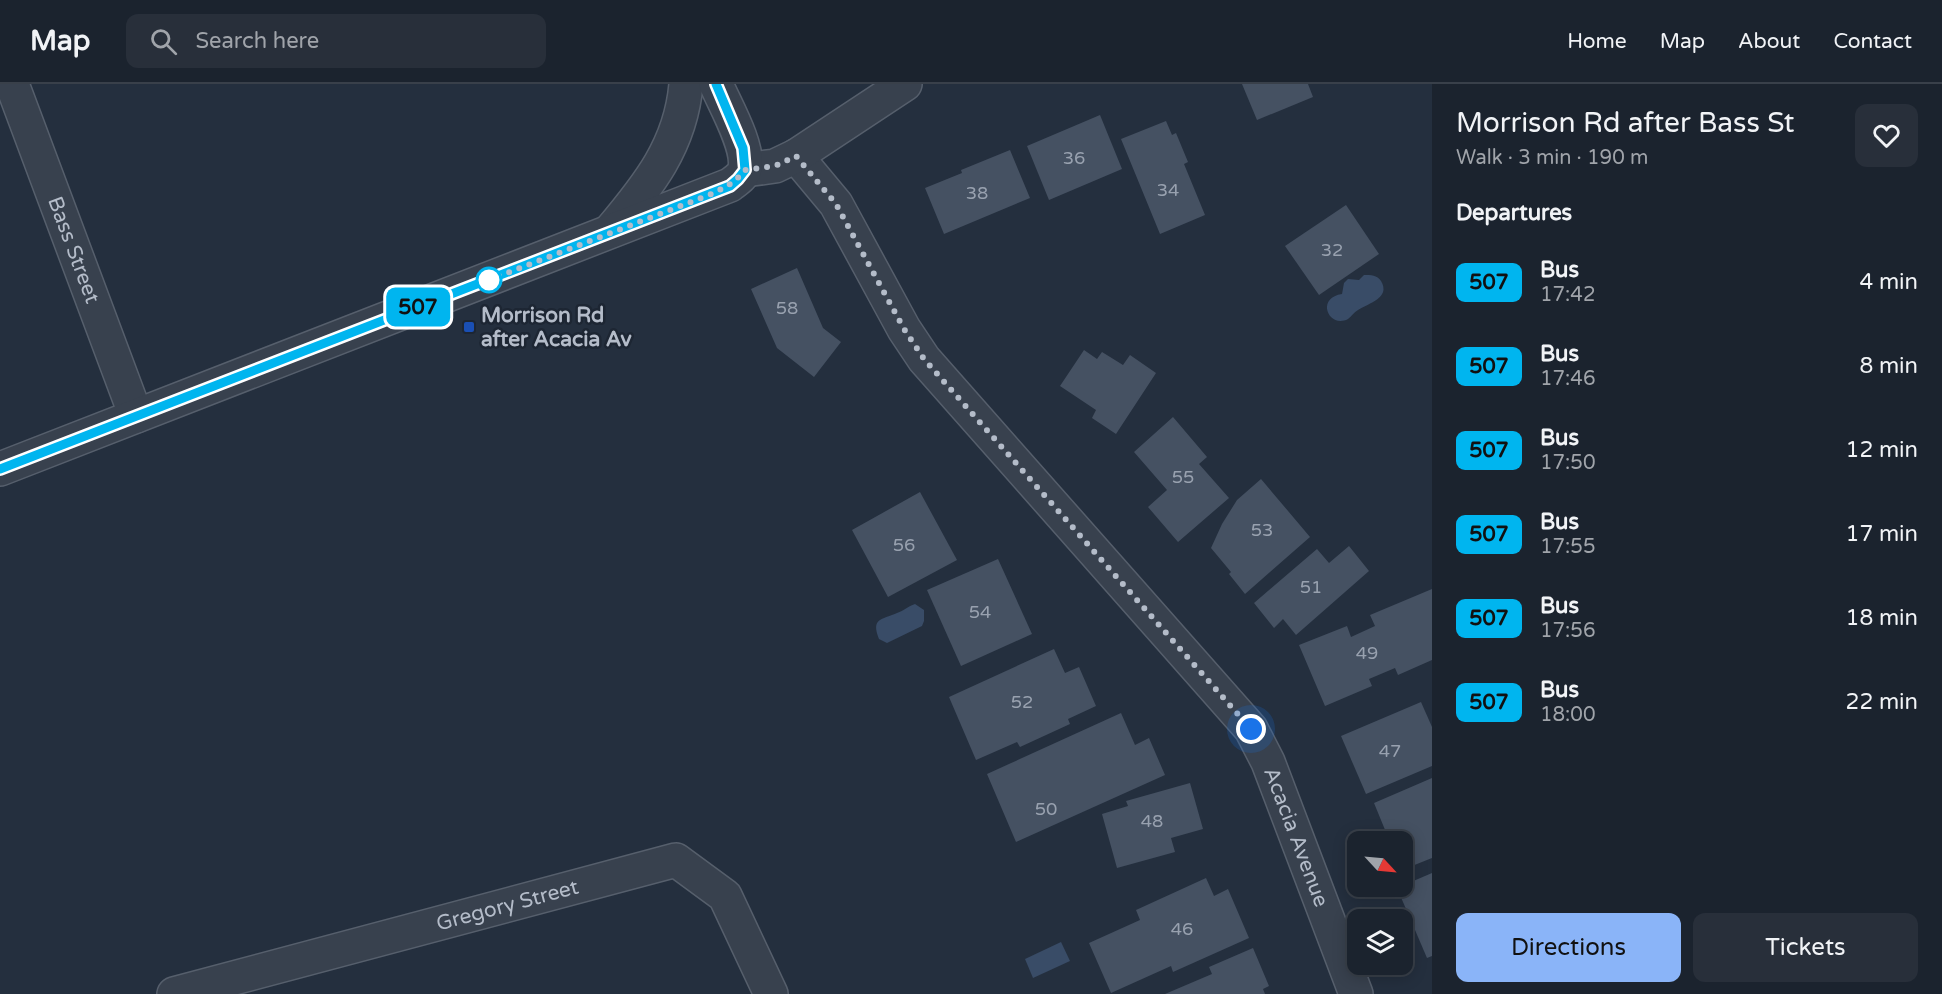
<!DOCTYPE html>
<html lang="en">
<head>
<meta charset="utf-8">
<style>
	:root { --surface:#1b232e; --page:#282f3a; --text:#f1f3f6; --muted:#a0a4aa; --line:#39404a; --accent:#8ab4f8 }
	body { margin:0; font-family:"Varela Round",sans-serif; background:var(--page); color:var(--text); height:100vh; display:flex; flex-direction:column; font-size:22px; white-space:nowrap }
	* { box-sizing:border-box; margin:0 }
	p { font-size:20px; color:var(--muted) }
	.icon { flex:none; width:33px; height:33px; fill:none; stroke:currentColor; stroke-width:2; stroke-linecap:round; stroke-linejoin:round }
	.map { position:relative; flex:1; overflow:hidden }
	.drawer { display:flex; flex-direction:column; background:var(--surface); width:510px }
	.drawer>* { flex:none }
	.badge { padding:0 12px; border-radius:9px; font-size:21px; line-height:39px }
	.needle { width:39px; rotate:116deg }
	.fabs { position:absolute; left:1347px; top:747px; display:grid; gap:12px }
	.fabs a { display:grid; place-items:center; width:66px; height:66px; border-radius:12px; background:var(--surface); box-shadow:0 3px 15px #0003,0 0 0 2px var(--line); font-size:30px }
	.you { position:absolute; width:30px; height:30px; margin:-15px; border:4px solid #fff; border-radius:50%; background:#1a73e8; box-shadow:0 0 0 9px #1a73e833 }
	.map>.badge { position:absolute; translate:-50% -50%; box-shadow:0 0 0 3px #fff }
	h2 { padding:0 24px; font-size:22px; line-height:54px }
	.round { display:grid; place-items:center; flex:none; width:63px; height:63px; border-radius:12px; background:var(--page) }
	.overview { display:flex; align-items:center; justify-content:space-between; height:102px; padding:0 24px }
	h1 { font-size:28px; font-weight:600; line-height:45px }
	.primary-button { display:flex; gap:12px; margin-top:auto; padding:12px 24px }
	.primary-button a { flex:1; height:69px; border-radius:12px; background:var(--accent); color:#111; font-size:24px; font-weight:600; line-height:69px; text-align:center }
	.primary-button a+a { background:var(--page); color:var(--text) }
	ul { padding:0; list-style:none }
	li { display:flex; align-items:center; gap:18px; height:84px; padding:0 24px }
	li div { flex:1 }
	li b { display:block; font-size:22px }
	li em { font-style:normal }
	li .badge { min-width:66px; font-weight:700; text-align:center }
	header { display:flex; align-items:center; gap:36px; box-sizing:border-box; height:84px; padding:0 30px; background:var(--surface); border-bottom:2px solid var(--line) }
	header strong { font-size:28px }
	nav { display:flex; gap:33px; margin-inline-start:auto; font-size:21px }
	.search { width:420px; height:54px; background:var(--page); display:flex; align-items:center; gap:15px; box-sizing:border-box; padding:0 21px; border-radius:12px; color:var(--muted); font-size:22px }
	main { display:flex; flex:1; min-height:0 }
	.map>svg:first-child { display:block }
	.water { fill:#394c67 }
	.building { fill:#455162 }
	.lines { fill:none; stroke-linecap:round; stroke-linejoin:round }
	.minor-casing { stroke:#565f6c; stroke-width:36 }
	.tertiary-casing { stroke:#565f6c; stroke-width:36 }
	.minor { stroke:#38414e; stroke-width:33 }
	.tertiary { stroke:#38414e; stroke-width:33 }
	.line-casing { stroke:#fff; stroke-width:14 }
	.line { stroke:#00b5ef; stroke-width:9 }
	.walk { stroke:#b4bcc9; stroke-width:6; stroke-dasharray:0 10.8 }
	.stop-dot { fill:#fff; stroke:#00b5ef; stroke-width:3 }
	.transit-dot { fill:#1a4fb4; stroke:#1d2633; stroke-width:2 }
	.labels { text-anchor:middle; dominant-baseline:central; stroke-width:5; stroke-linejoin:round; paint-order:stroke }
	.number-label { font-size:18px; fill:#98a1af }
	.street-label { font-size:21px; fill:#b4bcc9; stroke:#1d2633 }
	.poi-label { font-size:21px; font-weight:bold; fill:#b4bcc9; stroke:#1d2633; text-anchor:start }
</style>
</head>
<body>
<header>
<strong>Map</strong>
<div class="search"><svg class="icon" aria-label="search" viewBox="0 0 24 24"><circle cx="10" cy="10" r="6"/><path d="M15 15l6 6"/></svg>Search here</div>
<nav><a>Home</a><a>Map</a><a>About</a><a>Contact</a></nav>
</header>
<main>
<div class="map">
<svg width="1432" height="910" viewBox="0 0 1432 910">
	<rect width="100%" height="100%" fill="#242f3e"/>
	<g class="water">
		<path d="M1364,191C1371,191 1377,191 1381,197C1391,214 1369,219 1358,226C1354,228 1351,233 1348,235C1329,245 1315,214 1342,210L1344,199L1348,195L1359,196Z"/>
		<path d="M915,520L924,526V537L922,542L887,559L879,555C871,534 881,536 897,529C904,527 908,522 915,520Z"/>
		<path d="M1061,858L1070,877L1033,894L1025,875Z"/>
	</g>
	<g class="building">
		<path d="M1242,0H1308L1313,13L1257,36Z"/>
		<path d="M1100,31L1122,85L1049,116L1027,62Z"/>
		<path d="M1166,37L1172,51L1176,49L1188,78L1184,80L1205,131L1160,150L1121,55Z"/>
		<path d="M1010,66L1030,114L944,150L925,104L962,89L961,86Z"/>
		<path d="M1346,121L1379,170L1319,211L1285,162Z"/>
		<path d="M797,184L823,244L841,258L814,293L777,264L751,205Z"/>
		<path d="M1084,266L1097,275L1102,268L1123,281L1130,271L1156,289L1116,350L1092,334L1096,326L1060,302Z"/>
		<path d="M1173,333L1207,373L1199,380L1229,414L1178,458L1148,423L1167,406L1134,368Z"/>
		<path d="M1261,395L1310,453L1245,510L1229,490L1231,488L1211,464L1222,440L1237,416Z"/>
		<path d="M920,408L957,476L888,513L852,446Z"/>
		<path d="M1349,462L1369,487L1296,551L1283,535L1274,544L1254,519L1317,465L1329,479Z"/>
		<path d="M998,475L1032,550L961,582L927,506Z"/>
		<path d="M1432,505V576L1398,591L1395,584L1369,595L1372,602L1325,622L1299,561L1347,542L1351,553L1375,542L1370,531Z"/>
		<path d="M1054,565L1065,589L1079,583L1096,622L1068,635L1070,640L1020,663L1017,658L976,676L949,613Z"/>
		<path d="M1421,618L1432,643V682L1366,710L1341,652Z"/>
		<path d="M1121,629L1135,661L1149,654L1165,691L1016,758L987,690Z"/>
		<path d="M1432,694V774L1402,786V758H1390L1374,719Z"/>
		<path d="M1190,699L1203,745L1171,754L1175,768L1117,784L1102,730L1128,722L1126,717Z"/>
		<path d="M1432,789V872L1427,874L1397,804Z"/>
		<path d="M1206,794L1214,812L1228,805L1249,854L1173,888L1171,882L1111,909L1089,859L1140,836L1136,826Z"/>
		<path d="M1253,864L1269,902L1263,905L1265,910H1165L1212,890L1209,883Z"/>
	</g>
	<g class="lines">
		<defs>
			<g id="minor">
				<path id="s1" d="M12,0L136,332"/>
				<path id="s2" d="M796,72L836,120L904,245L924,275L1251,645L1268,678L1356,910"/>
				<path d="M745,86L775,82L796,72L905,0"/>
				<path id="s3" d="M174,910L676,776L725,812L771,910"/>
			</g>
			<g id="tertiary">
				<path d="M610,147C648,102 681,61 686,0"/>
				<path d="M0,385L730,101C735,97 744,92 745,84C749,62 725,21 716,0"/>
			</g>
		</defs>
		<use href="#minor" class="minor-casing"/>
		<use href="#tertiary" class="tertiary-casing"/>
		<use href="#minor" class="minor"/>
		<use href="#tertiary" class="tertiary"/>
	</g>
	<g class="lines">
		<defs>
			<path id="line" d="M0,385L730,102L738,95L745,86L743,64L716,0"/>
		</defs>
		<use href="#line" class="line-casing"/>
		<use href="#line" class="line"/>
		<path class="walk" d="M489,196L709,111C724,104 735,99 745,86L775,82L796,72L836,120L904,245L924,275L1251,645"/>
	</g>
	<circle class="stop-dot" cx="489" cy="196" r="12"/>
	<rect class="transit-dot" x="463" y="237" width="12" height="12" rx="3"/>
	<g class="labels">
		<g class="number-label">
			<text x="1074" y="74">36</text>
			<text x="1168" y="106">34</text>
			<text x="977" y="109">38</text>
			<text x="1332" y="166">32</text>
			<text x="787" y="224">58</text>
			<text x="1183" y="393">55</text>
			<text x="1262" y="446">53</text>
			<text x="904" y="461">56</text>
			<text x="1311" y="503">51</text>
			<text x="980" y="528">54</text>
			<text x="1367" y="569">49</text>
			<text x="1022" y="618">52</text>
			<text x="1390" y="667">47</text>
			<text x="1046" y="725">50</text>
			<text x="1152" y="737">48</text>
			<text x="1182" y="845">46</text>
		</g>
		<g class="street-label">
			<text stroke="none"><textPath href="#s1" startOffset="177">Bass Street</textPath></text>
			<text stroke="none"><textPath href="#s2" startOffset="852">Acacia Avenue</textPath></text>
			<text stroke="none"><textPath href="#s3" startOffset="345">Gregory Street</textPath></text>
		</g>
		<g class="poi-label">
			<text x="481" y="231">Morrison Rd<tspan x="481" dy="24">after Acacia Av</tspan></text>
		</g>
	</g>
</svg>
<div class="fabs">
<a><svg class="needle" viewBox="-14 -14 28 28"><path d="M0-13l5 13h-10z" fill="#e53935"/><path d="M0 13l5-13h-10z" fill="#a0a4aa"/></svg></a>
<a><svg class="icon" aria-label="layers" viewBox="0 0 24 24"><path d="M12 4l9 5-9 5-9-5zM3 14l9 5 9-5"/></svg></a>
</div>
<div class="you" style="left:1251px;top:645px"></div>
<b class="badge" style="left:418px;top:223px;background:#00b5ef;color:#111">507</b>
</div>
<section class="drawer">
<div class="overview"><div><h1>Morrison Rd after Bass St</h1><p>Walk · 3 min · 190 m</p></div><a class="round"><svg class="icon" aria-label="heart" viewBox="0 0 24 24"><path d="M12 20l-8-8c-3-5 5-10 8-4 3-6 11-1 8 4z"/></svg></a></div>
<h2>Departures</h2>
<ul>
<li><span class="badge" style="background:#00b5ef;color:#111">507</span><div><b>Bus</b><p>17:42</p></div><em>4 min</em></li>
<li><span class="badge" style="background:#00b5ef;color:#111">507</span><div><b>Bus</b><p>17:46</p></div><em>8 min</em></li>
<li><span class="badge" style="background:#00b5ef;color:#111">507</span><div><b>Bus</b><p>17:50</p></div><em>12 min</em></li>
<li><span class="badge" style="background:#00b5ef;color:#111">507</span><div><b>Bus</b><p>17:55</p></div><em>17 min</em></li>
<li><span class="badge" style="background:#00b5ef;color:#111">507</span><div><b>Bus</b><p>17:56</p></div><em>18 min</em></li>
<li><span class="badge" style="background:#00b5ef;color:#111">507</span><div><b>Bus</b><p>18:00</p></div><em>22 min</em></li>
</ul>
<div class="primary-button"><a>Directions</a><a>Tickets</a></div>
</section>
</main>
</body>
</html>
